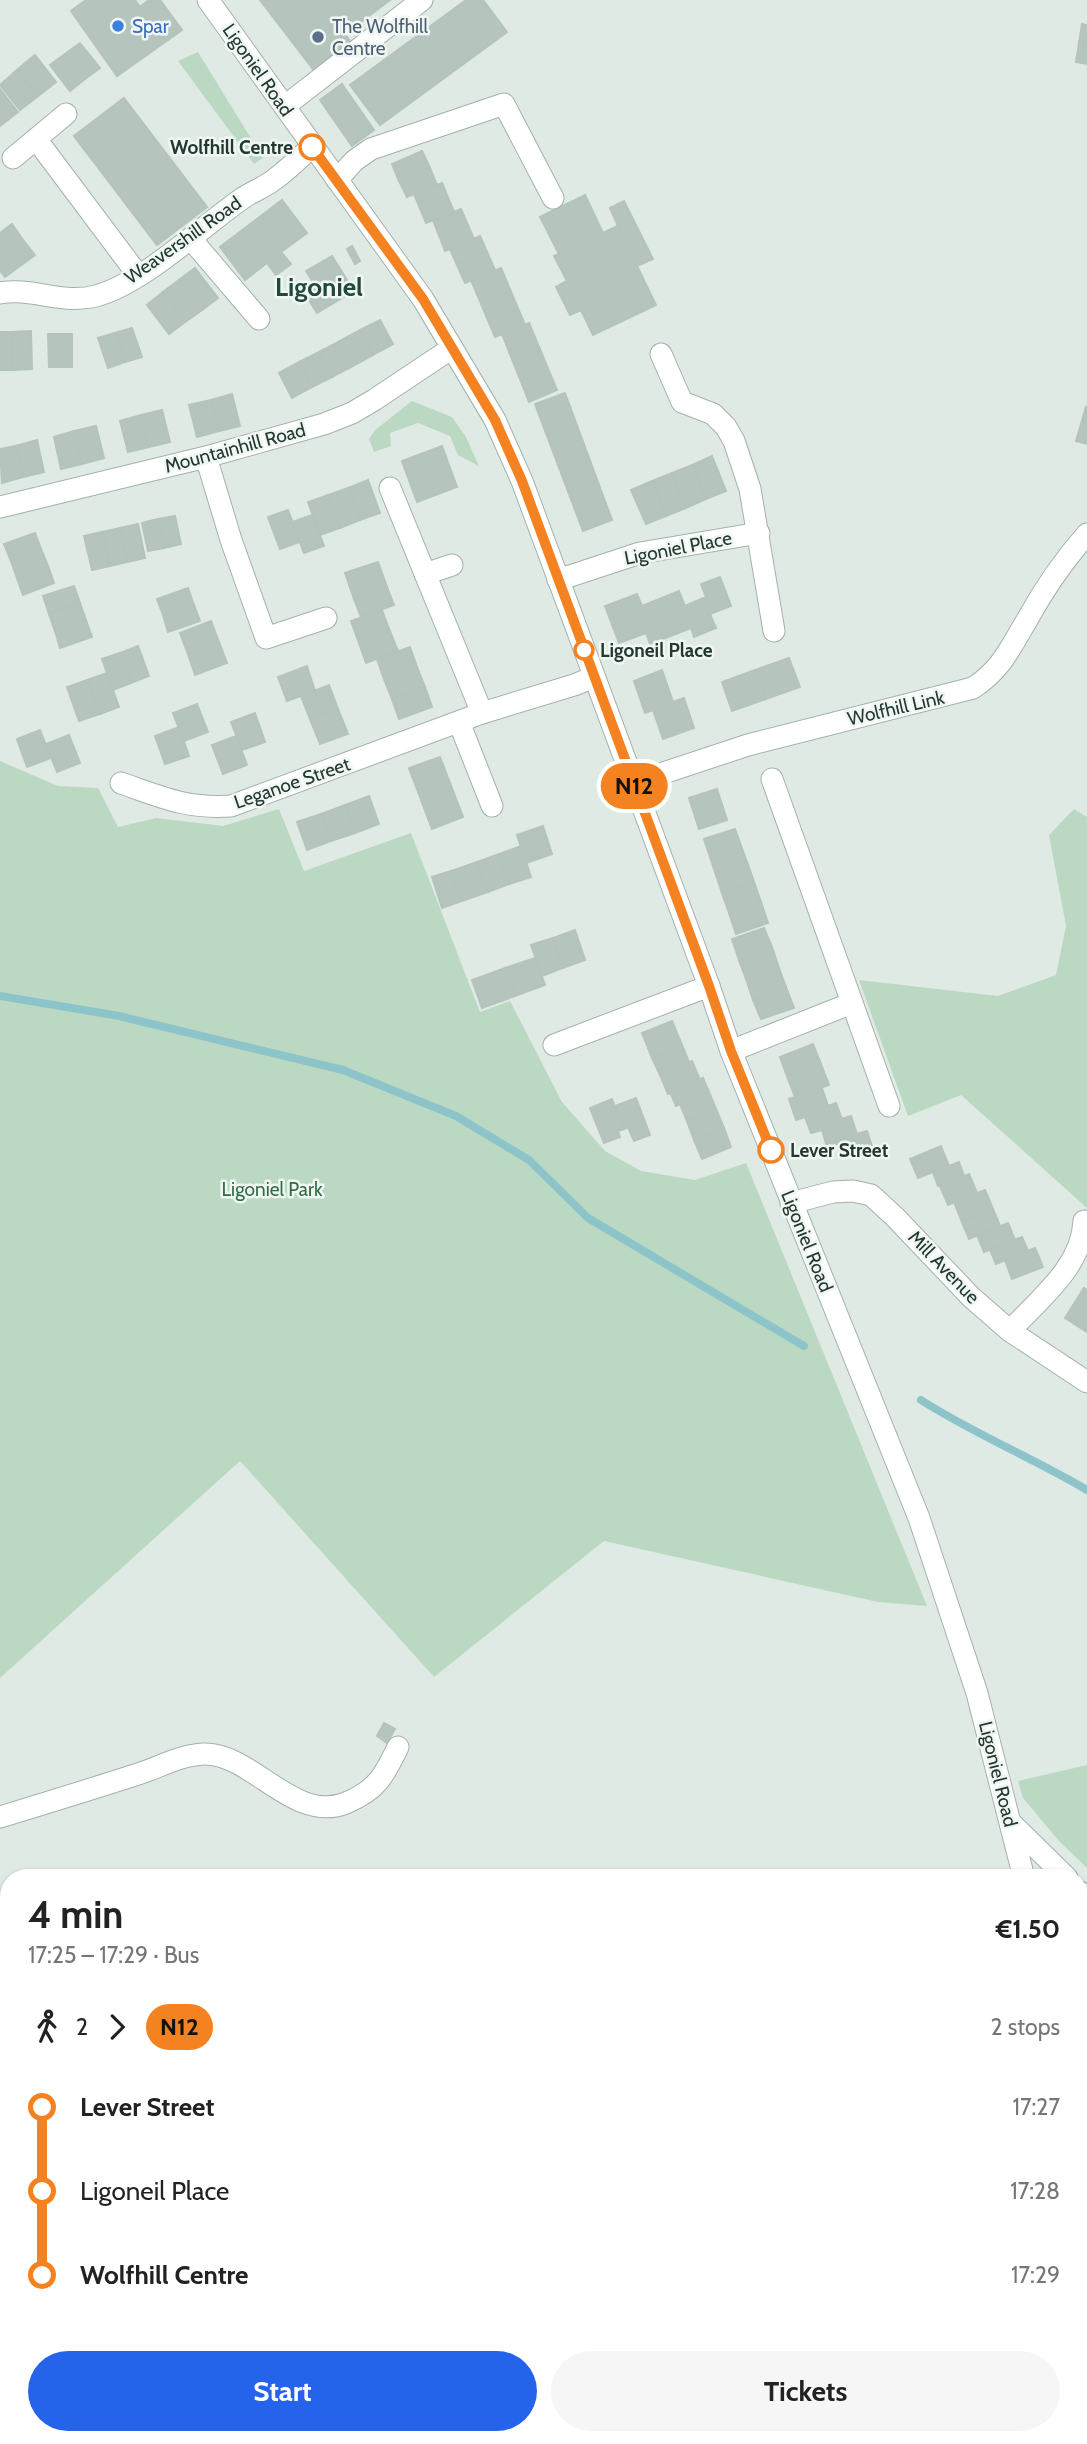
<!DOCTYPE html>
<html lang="en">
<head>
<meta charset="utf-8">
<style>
	:root { --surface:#fff; --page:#f6f6f6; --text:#222; --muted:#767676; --accent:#2563eb }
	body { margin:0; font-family:Cabin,sans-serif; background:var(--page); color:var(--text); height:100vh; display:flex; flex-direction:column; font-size:26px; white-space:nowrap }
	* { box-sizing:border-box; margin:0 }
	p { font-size:23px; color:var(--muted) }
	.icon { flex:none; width:38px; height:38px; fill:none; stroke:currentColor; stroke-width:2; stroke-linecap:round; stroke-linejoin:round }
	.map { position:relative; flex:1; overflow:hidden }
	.drawer { position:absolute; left:0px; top:1869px; width:1088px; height:576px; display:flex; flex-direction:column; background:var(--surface); border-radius:28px 28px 0 0; box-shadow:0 2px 5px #0004 }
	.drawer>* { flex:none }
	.badge { padding:0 14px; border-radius:23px; font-size:24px; line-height:46px }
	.map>.badge { position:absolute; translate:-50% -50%; box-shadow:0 0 0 4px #fff }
	.legs { display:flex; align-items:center; gap:10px; height:77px; padding:0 28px; font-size:23px }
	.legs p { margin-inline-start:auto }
	.head { display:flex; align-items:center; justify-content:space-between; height:119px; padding:0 28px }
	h1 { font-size:38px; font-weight:700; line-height:52px }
	.button { display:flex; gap:14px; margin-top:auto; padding:14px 28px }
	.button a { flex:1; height:80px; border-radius:42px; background:var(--accent); color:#fff; font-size:28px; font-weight:700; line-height:80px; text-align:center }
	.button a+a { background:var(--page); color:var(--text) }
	ul { padding:0 28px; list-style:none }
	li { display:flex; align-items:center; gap:24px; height:84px; font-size:26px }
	li i { display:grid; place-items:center; width:10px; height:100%; margin:0 9px; background:currentColor }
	li i::after { content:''; width:18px; height:18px; margin:-9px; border:5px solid; border-radius:50%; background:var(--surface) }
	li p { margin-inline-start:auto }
	li:first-child i { background:linear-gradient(#0000 50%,currentColor 0) }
	li:last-child i { background:linear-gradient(currentColor 50%,#0000 0) }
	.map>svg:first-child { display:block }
	.green { fill:#bbd9c2 }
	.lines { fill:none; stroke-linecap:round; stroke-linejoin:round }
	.stream { stroke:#8dc4ca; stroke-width:8 }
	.building { fill:#b6c4be; stroke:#b4c3bc; stroke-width:2 }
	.minor-casing { stroke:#a4b1ab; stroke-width:23 }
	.minor { stroke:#fff; stroke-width:21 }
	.line-1-casing { stroke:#fff; stroke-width:16 }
	.line-1 { stroke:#f58220; stroke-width:10 }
	.shop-dot { fill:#3f7fe0; stroke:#f0f7f3; stroke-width:2.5 }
	.service-dot { fill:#5c6f8a; stroke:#f0f7f3; stroke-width:2.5 }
	.stop-1-dot { fill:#fff; stroke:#f58220; stroke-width:3.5 }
	.labels { text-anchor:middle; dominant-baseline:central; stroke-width:5; stroke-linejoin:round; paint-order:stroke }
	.shop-label { font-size:19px; fill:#366cbe; stroke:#f0f7f3; text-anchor:start }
	.service-label { font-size:19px; fill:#4e5e75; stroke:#f0f7f3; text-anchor:start }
	.street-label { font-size:19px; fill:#233831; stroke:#f0f7f3 }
	.stop-label { font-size:19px; font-weight:bold; fill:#233831; stroke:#f0f7f3; text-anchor:start }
	.park-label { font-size:19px; fill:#316b44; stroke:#f0f7f3 }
	.district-label { font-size:26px; font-weight:bold; fill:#21483d; stroke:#f0f7f3 }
</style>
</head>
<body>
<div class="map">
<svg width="1087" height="2444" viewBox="0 0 1087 2444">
	<rect width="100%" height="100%" fill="#e0eae5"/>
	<g class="green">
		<path d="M198,52L263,158L254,164L178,61Z"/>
		<path d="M412,401L452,417L466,437L479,466L458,455L450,436L418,423L390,433L391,446L374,452L369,439L375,430Z"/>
		<path d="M0,761L58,786L98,788L118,827L156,818L223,826L279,809L304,871L411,833L480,1012L510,1001L562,1102L605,1151L641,1171L695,1180L746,1163L927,1606L878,1602L604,1541L434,1677L240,1461L0,1678Z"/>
		<path d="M1074,809L1087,817V1208L961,1095L908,1116L859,980L998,996L1056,975L1066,926L1049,835Z"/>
		<path d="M1087,1765V1868L1059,1841L1023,1798L1018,1781Z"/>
	</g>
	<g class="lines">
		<g class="stream">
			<path d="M0,996L119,1016L343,1070L456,1116L529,1160L588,1218L804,1346"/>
			<path d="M921,1400C974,1434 1033,1458 1087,1490"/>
		</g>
	</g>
	<g class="building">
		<path d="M86,0H135L165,42L117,76L71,11Z"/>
		<path d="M149,0H160L182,30L165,42L140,7Z"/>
		<path d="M260,0H390L345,34L350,41L313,69Z"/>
		<path d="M466,0H483L507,32L380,125L350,85Z"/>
		<path d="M1082,24L1087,25V44L1079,43Z"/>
		<path d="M80,43L100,68L85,79L65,54Z"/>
		<path d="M1079,43L1087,44V64L1076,62Z"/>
		<path d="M65,54L85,79L70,91L50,65Z"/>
		<path d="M35,55L56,82L38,96L17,70Z"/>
		<path d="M17,70L38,96L20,110L0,85Z"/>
		<path d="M342,84L374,130L352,146L320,100Z"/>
		<path d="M0,89L18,112L0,126Z"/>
		<path d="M124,98L207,207L157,245L74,136Z"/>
		<path d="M422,151L430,168L399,181L392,164Z"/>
		<path d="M430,168L437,185L407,197L399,181Z"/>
		<path d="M442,183L454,212L426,223L414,194Z"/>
		<path d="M585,195L603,233L618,226L610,208L624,201L653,259L637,266L656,305L593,335L581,310L570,315L556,287L567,281L554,256L559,254L540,217Z"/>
		<path d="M282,200L307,233L281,252L291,264L276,275L267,263L245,280L220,247Z"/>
		<path d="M461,209L474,239L445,251L433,220Z"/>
		<path d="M12,224L23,240L0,257V233Z"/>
		<path d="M480,236L487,252L457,265L450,249Z"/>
		<path d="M23,240L35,255L5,277L0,271V257Z"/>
		<path d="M352,246L360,261L355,264L347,249Z"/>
		<path d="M487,252L495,270L465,283L457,265Z"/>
		<path d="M332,256L354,291L317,313L302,289L313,282L306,271Z"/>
		<path d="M195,268L218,298L202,310L179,280Z"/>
		<path d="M501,268L525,325L495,337L471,280Z"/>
		<path d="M179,280L202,310L185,322L163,292Z"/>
		<path d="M163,292L185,322L169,334L147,305Z"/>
		<path d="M380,320L393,344L373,355L360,330Z"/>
		<path d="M529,323L557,390L529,402L502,334Z"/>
		<path d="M132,328L142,357L125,362L115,333Z"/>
		<path d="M360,330L373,355L353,366L340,341Z"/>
		<path d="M31,331L32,369L13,370L12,332Z"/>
		<path d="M0,332H12L13,370H0Z"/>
		<path d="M115,333L125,362L108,368L98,338Z"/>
		<path d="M48,334H72V367H49Z"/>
		<path d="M340,341L353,366L332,377L319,352Z"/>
		<path d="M319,352L332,377L312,387L299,362Z"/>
		<path d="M299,362L312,387L292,398L279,373Z"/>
		<path d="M565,393L612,520L583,531L535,404Z"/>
		<path d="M232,394L240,426L219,431L211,400Z"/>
		<path d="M211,400L219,431L197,437L189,405Z"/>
		<path d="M1086,407H1087V444L1076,441Z"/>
		<path d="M162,410L170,442L149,447L141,415Z"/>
		<path d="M141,415L149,447L128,452L120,421Z"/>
		<path d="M96,426L104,458L82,464L74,431Z"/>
		<path d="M74,431L82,464L61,469L54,437Z"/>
		<path d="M37,440L44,472L23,477L16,446Z"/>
		<path d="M16,446L23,477L2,483L0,449Z"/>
		<path d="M442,446L457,487L417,502L402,461Z"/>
		<path d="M712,456L726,491L706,499L692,465Z"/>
		<path d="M692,465L706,499L686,508L672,473Z"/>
		<path d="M672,473L686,508L666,516L652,481Z"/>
		<path d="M368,480L380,513L360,520L348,488Z"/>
		<path d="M652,481L666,516L646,524L631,490Z"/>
		<path d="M348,488L360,520L340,528L328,495Z"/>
		<path d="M328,495L340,528L320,535L308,502Z"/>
		<path d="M288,510L300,542L280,549L268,517Z"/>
		<path d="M312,515L324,546L304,553L292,522Z"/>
		<path d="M175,516L181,544L164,548L158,519Z"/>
		<path d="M158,519L164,548L148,551L142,523Z"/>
		<path d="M138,524L145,558L127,562L120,528Z"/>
		<path d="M120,528L127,562L110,566L102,532Z"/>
		<path d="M102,532L110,566L92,570L84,536Z"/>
		<path d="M35,533L41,549L11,561L4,544Z"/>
		<path d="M41,549L48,566L17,578L11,561Z"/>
		<path d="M378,562L387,587L354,599L345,573Z"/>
		<path d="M48,566L54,583L23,595L17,578Z"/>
		<path d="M720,577L731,606L710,614L716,628L694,637L691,628L650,644L646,633L619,643L605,606L637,594L642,606L679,591L685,606L706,597L701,584Z"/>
		<path d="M74,586L80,603L49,614L43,596Z"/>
		<path d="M387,587L394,605L361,617L354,599Z"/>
		<path d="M188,588L194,605L163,615L157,599Z"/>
		<path d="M80,603L86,620L55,631L49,614Z"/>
		<path d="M194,605L200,621L168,632L163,615Z"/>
		<path d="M382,610L389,629L358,640L351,621Z"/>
		<path d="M86,620L92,637L60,648L55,631Z"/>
		<path d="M211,621L219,642L188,654L180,633Z"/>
		<path d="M389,629L398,651L366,663L358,640Z"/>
		<path d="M219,642L227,663L195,675L188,654Z"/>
		<path d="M138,646L149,676L131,683L120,653Z"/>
		<path d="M410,647L417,667L384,679L377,659Z"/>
		<path d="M120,653L131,683L113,690L102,659Z"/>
		<path d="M789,658L800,687L766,699L755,670Z"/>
		<path d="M307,666L315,691L287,701L278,677Z"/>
		<path d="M417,667L425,687L392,699L384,679Z"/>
		<path d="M662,670L673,702L684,698L694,728L663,739L653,710L645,713L634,681Z"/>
		<path d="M755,670L766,699L732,711L722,682Z"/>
		<path d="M107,673L119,707L100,714L87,680Z"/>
		<path d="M87,680L100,714L79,721L67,687Z"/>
		<path d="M329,685L338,709L310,719L301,696Z"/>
		<path d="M425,687L432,707L399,719L392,699Z"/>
		<path d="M197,704L208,732L184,741L173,713Z"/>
		<path d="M338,709L348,734L320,744L310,719Z"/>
		<path d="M255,713L265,742L242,750L231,722Z"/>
		<path d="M179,727L189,756L165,764L155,736Z"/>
		<path d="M40,730L51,758L27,767L17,739Z"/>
		<path d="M69,735L80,763L57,772L46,744Z"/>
		<path d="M236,736L247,765L223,774L212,745Z"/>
		<path d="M440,757L463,817L432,829L409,768Z"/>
		<path d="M717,789L727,820L699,829L689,798Z"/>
		<path d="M369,796L379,824L355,833L345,805Z"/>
		<path d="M345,805L355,833L331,841L321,814Z"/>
		<path d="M321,814L331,841L307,850L297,822Z"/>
		<path d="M543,826L552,854L526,863L517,835Z"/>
		<path d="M735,829L747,862L715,872L704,839Z"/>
		<path d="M521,846L531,877L509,884L499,854Z"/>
		<path d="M499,854L509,884L488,892L477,862Z"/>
		<path d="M477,862L488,892L462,901L451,871Z"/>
		<path d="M747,862L754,882L722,893L715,872Z"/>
		<path d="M451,871L462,901L442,908L432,877Z"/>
		<path d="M754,882L761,902L729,913L722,893Z"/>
		<path d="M761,902L768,923L736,934L729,913Z"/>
		<path d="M764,928L772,947L739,960L732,939Z"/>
		<path d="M575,930L585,960L563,968L553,938Z"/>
		<path d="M553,938L563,968L542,976L531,945Z"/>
		<path d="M772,947L779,968L746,979L739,960Z"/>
		<path d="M535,958L545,985L515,996L505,968Z"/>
		<path d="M505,968L515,996L482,1008L472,980Z"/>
		<path d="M779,968L786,987L753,1000L746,979Z"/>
		<path d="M786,987L794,1008L761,1019L753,1000Z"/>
		<path d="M672,1021L682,1045L652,1058L642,1033Z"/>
		<path d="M813,1044L821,1064L787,1076L780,1057Z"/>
		<path d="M682,1045L689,1062L660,1075L652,1058Z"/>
		<path d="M692,1061L700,1080L668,1094L660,1075Z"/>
		<path d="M821,1064L829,1085L795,1097L787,1076Z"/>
		<path d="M703,1078L709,1092L676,1106L670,1092Z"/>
		<path d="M822,1088L828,1106L836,1103L842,1119L851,1116L857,1134L867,1131L873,1149L846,1158L841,1143L827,1147L822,1130L811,1133L805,1117L796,1120L789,1099Z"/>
		<path d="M709,1092L716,1109L687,1121L680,1104Z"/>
		<path d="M636,1098L650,1135L634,1141L628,1127L624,1129L615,1106Z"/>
		<path d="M612,1099L624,1129L618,1131L620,1137L604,1143L590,1108Z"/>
		<path d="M716,1109L724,1128L694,1140L687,1121Z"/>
		<path d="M724,1128L731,1147L702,1159L694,1140Z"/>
		<path d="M941,1146L949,1166L918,1178L910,1159Z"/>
		<path d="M959,1162L964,1176L938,1186L933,1172Z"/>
		<path d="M969,1174L977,1193L948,1205L940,1186Z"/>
		<path d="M985,1190L993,1209L962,1222L954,1202Z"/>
		<path d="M993,1209L1000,1226L969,1239L962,1222Z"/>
		<path d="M1008,1223L1015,1240L984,1252L977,1235Z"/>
		<path d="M1022,1237L1028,1251L996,1264L990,1250Z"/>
		<path d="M1035,1248L1043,1267L1012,1279L1005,1260Z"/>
		<path d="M1084,1288L1087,1290V1332L1065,1318Z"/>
		<path d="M384,1723L395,1729L387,1743L377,1736Z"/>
	</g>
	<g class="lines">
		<defs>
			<g id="minor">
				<path d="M208,0L423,299L495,420L522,481L709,986L731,1051L919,1518L977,1693L1024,1878"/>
				<path d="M285,106L422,0"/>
				<path d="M36,139L138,275"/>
				<path d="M13,158L66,114"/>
				<path d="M337,180L354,161L371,149L504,104L553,198"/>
				<path d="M191,239L259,319"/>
				<path d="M0,293C32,287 62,305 96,296C144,283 201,227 243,198C252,192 262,188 271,182C285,172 299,159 311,147"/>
				<path d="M661,354L682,402L713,414L726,427L734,441L750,489L774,631"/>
				<path d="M206,457L231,540L266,638L326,618"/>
				<path d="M390,488L482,713"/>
				<path d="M0,507L206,457L324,424L352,413L374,400L452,348"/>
				<path d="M425,574L452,565"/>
				<path d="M558,580L640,553L759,533"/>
				<path d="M459,722L492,806"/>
				<path d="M772,779L889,1106"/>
				<path d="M121,783C161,797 187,809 231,806L482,713L574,685L594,677"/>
				<path d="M633,783L748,745L973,688C1002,669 1010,648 1027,620C1044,589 1064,560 1087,534"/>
				<path d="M554,1045L709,986"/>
				<path d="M731,1051L852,1003"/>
				<path d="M791,1203L833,1192L853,1191L871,1195L895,1217L971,1297L1010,1331L1087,1382"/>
				<path d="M1010,1331C1039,1299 1082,1267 1084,1221"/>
				<path d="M0,1817C46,1803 92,1789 138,1774C160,1767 180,1755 204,1754C252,1753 294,1824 346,1803C377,1790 384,1776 398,1747"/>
				<path d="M1010,1822L1067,1878"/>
				<path d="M1080,1892L1087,1902"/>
				<path d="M1080,1945L1087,1939"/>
				<path d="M1080,2105L1087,2134"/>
			</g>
		</defs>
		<use href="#minor" class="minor-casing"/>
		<use href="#minor" class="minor"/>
	</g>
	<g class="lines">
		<defs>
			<path id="line-1" d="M312,147L423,299L495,420L522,481L709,986L731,1051L771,1150"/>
		</defs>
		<use href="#line-1" class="line-1-casing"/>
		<use href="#line-1" class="line-1"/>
	</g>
	<circle class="shop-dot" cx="118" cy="26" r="7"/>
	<circle class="service-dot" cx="318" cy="37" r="7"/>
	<g class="stop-1-dot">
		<circle cx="312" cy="147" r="12"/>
		<circle cx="584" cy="650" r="9"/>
		<circle cx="771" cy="1150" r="12"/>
	</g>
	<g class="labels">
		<g class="shop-label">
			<text x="132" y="26">Spar</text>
		</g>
		<g class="service-label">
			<text x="332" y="26">The Wolfhill<tspan x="332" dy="22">Centre</tspan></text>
		</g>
		<g class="street-label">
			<text transform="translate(258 70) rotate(55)">Ligoniel Road</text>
			<text transform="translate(183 240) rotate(-35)">Weavershill Road</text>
			<text transform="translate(235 448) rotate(-15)">Mountainhill Road</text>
			<text transform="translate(678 548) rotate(-11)">Ligoniel Place</text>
			<text transform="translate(896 708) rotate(-13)">Wolfhill Link</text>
			<text transform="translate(292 783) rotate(-19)">Leganoe Street</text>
			<text transform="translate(807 1241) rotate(68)">Ligoniel Road</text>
			<text transform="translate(944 1267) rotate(46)">Mill Avenue</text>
			<text transform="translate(998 1774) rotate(76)">Ligoniel Road</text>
		</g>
		<g class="stop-label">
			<text x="293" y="147" text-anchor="end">Wolfhill Centre</text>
			<text x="600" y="650">Ligoneil Place</text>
			<text x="790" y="1150">Lever Street</text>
		</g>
		<g class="park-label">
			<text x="272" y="1189">Ligoniel Park</text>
		</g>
		<g class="district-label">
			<text x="319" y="287">Ligoniel</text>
		</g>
	</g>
</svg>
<b class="badge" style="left:634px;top:786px;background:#f58220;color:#111">N12</b>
<section class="drawer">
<div class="head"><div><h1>4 min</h1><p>17:25 – 17:29 · Bus</p></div><b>€1.50</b></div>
<div class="legs"><svg class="icon" aria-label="walk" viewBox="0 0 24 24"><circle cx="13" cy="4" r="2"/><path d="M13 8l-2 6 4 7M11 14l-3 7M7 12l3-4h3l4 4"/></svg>2<svg class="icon" aria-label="forward" viewBox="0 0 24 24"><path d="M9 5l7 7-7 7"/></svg><b class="badge" style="background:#f58220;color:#111">N12</b><p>2 stops</p></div>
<ul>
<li><i style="color:#f58220"></i><b>Lever Street</b><p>17:27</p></li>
<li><i style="color:#f58220"></i><span>Ligoneil Place</span><p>17:28</p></li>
<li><i style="color:#f58220"></i><b>Wolfhill Centre</b><p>17:29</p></li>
</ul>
<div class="button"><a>Start</a><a>Tickets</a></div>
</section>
</div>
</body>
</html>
